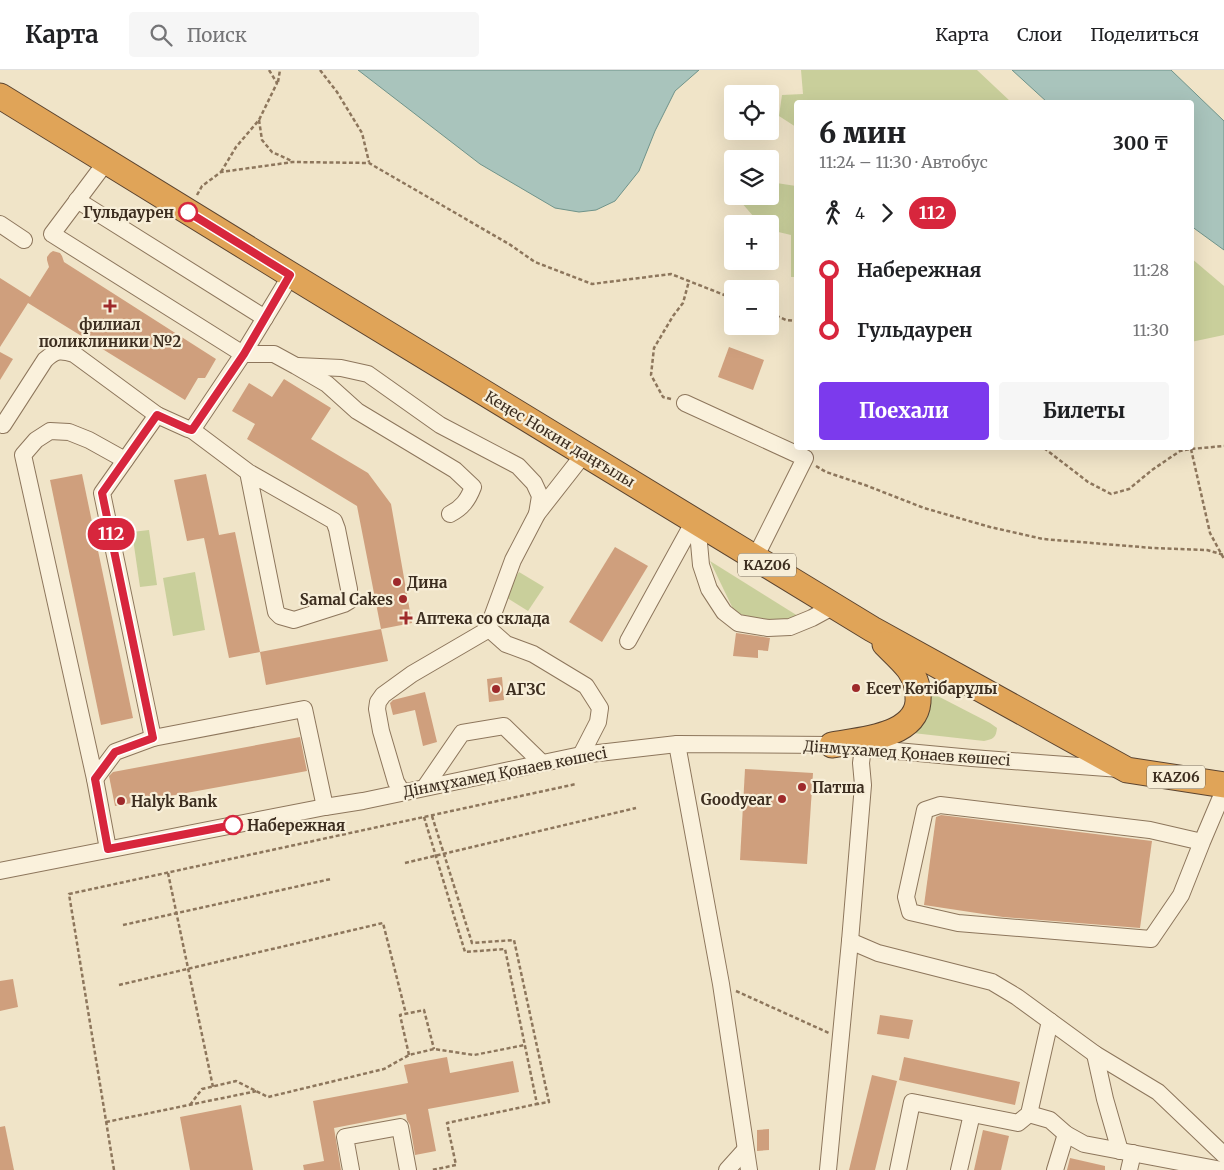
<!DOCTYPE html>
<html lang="ru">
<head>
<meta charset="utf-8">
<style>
	:root { --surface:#fff; --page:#f6f6f6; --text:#202124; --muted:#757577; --line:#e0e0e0; --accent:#7c3aed }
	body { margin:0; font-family:Merriweather,serif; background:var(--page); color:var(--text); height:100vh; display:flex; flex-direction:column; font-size:19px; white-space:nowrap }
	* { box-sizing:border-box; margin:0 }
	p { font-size:16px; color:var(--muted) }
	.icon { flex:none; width:28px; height:28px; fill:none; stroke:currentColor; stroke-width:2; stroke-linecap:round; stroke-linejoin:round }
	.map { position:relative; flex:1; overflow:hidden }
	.sheet { position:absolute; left:794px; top:30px; width:400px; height:350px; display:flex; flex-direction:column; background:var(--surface); border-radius:5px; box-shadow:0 5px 20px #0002 }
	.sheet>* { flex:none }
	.badge { padding:0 10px; border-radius:16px; font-size:18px; line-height:32px }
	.fabs { position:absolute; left:724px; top:15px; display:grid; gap:10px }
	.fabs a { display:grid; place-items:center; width:55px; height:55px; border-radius:5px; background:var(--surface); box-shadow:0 5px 20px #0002; font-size:25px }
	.map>.badge { position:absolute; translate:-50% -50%; box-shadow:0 0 0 2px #fff }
	.legs { display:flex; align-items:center; gap:8px; height:55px; padding:0 25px; font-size:16px }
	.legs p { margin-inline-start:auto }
	.summary { display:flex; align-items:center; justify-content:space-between; height:85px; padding:0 25px }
	h1 { font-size:28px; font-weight:800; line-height:38px }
	.action { display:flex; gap:10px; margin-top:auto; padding:10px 25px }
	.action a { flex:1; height:58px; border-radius:5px; background:var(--accent); color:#fff; font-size:20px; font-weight:800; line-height:58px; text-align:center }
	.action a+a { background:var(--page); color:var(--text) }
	ul { padding:0 25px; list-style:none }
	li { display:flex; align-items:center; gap:18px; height:60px; font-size:19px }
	li i { display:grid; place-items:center; width:8px; height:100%; margin:0 6px; background:currentColor }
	li i::after { content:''; width:12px; height:12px; margin:-6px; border:4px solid; border-radius:50%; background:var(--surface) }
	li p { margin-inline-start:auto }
	li:first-child i { background:linear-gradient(#0000 50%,currentColor 0) }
	li:last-child i { background:linear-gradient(currentColor 50%,#0000 0) }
	header { display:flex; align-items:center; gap:30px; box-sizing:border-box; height:70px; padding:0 25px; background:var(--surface); border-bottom:1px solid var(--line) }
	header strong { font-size:24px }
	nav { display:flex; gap:28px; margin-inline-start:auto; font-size:18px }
	.search { width:350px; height:45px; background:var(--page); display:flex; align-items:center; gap:12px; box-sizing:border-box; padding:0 18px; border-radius:5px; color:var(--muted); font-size:19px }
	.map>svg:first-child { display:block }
	.green { fill:#c9cf9b }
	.water { fill:#a9c4bc; stroke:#6f938a }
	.building { fill:#cf9f7d }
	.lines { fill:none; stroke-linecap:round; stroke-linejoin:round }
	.minor-casing { stroke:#8d765c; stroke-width:18 }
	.highway-casing { stroke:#5b4430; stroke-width:27 }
	.path { stroke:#8d765c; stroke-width:2.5; stroke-dasharray:4 2.5; stroke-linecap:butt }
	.minor { stroke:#faf1dc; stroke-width:16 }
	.highway { stroke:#e0a458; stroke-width:25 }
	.line-1-casing { stroke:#fff; stroke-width:11 }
	.line-1 { stroke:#d7263d; stroke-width:8 }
	.stop-1-dot { fill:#fff; stroke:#d7263d; stroke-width:2.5 }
	.poi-dot { fill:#9e2a2b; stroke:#f7eed8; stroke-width:2 }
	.labels { text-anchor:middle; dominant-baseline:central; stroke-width:4.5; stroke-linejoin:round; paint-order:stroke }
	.shield { fill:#f7eed8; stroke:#756857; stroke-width:1 }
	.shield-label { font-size:14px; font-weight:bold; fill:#3d2e20 }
	.stop-label { font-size:15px; font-weight:bold; fill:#3d2e20; stroke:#f7eed8; text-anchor:end }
	.poi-label { font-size:15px; font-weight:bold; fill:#3d2e20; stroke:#f7eed8; text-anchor:start }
	.street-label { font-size:15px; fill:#3d2e20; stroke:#f7eed8 }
</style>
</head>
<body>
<header>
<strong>Карта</strong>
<div class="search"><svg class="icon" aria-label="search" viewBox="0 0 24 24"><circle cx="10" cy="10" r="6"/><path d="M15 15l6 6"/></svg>Поиск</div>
<nav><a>Карта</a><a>Слои</a><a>Поделиться</a></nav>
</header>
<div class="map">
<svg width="1224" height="1100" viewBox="0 0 1224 1100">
	<rect width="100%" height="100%" fill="#f0e4c8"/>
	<g class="green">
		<path d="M801,0H977L1011,32H796V57L779,46L782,25L803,24Z"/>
		<path d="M770,112L796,116V207H791V165L770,160V154H760L741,132L747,126H770Z"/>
		<path d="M1191,188L1224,216V265L1191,272Z"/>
		<path d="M149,460L157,515L140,517L132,462Z"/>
		<path d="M710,491L798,546L775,552L735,543Z"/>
		<path d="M195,502L205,560L173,566L163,508Z"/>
		<path d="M519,502L544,517L528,541L504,526Z"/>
		<path d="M924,619L990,653L997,658C996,668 993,669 984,671L904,662Z"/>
	</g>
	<g class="water">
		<path d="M358,0H699L675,21L655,61L639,101L615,131L596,140L579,142L555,138L480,94Z"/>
		<path d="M1012,0H1171L1224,51V180L1191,156V32H1047Z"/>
	</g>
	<g class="building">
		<path d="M53,181L60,183L62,186L64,192L216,289L205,308H198L185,330L28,233L0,277V208L30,227L49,197L47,190V187L50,183Z"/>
		<path d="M729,277L764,290L753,320L718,307Z"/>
		<path d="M0,282L13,289L0,310Z"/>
		<path d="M284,309L331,338L311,369L368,403L391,434L412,553L381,559L357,436L247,369L255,354L232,341L249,313L272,327Z"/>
		<path d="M82,404L133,648L101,655L50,410Z"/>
		<path d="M206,404L219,465L235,462L260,582L229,588L204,468L187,471L174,410Z"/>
		<path d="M615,477L648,496L602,572L569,552Z"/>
		<path d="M381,559L388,591L266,615L260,582Z"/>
		<path d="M736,563L770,568L768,581L758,580V588L733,586Z"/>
		<path d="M502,607L504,630L489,632L487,609Z"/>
		<path d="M425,622L437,672L423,676L415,640L393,645L390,633L393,630Z"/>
		<path d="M300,667L307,701L115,736L109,706L113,702Z"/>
		<path d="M745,699L813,703L807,794L740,790Z"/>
		<path d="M941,745L1152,771L1140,858L1003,847L924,835L936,747Z"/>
		<path d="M13,909L18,937L0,941V911Z"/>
		<path d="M880,945L913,950L909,969L877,964Z"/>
		<path d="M447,987L450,1003L513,991L519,1022L428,1039L436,1081L415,1085L410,1055L407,1050L406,1044L334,1058L341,1100H304L303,1095L324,1091L313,1031L408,1013L404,995Z"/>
		<path d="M904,987L1020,1012L1015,1035L899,1010Z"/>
		<path d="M872,1005L897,1011L875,1100H849Z"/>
		<path d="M241,1035L253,1100H190L180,1047Z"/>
		<path d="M5,1056L14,1100H0V1057Z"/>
		<path d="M769,1059V1080L757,1081V1060Z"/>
		<path d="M983,1060L1009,1066L1001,1100H974Z"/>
		<path d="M1070,1088L1105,1096V1100H1067Z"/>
	</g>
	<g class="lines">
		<defs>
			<g id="minor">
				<path d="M106,92L52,164L243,284L192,360L188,359L157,345L102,423L153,668"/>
				<path d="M77,130L265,248"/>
				<path d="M0,154L24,170"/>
				<path d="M291,205L243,284H274L296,296L327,314L357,341L455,400L473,417C468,430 462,438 450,444"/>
				<path d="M298,296L341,298L368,304L440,355L518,396L534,413L540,426L537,444"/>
				<path d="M685,333L805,388L755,488"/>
				<path d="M3,355L45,290C56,280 60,280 74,284L157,345"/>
				<path d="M192,360L248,402L334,451L337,459L349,519V531L344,534L294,550L280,546L276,542L248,402"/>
				<path d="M701,455L699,473L701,495L709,519L724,542L738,553L768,558L790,557L812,548L834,536"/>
				<path d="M488,558L506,574L533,584L586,616L600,638L598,652L581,685"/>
				<path d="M628,571L694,451"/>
				<path d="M677,674L721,914L749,1100"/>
				<path d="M95,709L115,682L153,668L304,639L325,737"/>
				<path d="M425,717L462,663L504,656L542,693"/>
				<path d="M402,722L396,712L381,661L377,639L378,632L383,625L412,604L484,562L488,558L513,490L537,444L584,384"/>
				<path d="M1202,772L1150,760L940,735L925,740L906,827L910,842L958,853L1151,869L1181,825L1202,772L1224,720"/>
				<path d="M108,779L95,709L23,385L36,370L50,361L69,362L89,370L125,390"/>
				<path d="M0,801L325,737L363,731L581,685L677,674L832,675L972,688L1120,699"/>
				<path d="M850,871L878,883L992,912L1017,927L1095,984L1158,1022L1224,1085"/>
				<path d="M1095,984L1105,1029L1120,1081"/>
				<path d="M1029,1044L1050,1050L1066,1064L1084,1074L1222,1100"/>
				<path d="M351,1100L345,1067L400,1057L408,1100"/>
				<path d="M727,1100L745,1080"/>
				<path d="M828,1100L850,871L863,715L861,693L863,678"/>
				<path d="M898,1100L912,1032L1018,1053L1029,1044L1050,951"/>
				<path d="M959,1100L972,1044"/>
				<path d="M1055,1100L1066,1064"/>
				<path d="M1129,1100L1133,1083"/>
			</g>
			<g id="highway">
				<path d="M0,26L291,205L872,559L1127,700L1224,715"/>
				<path d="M832,675C858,670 915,667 918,632C919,620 916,609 909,599C902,590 893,582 885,574"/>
			</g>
		</defs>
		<use href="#minor" class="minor-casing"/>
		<use href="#highway" class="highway-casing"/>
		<g class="path">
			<path d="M320,0L337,22L362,63L369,92"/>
			<path d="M278,12L280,0"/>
			<path d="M259,50L262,70L272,82L292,91"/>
			<path d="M221,102L236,77L259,50L277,13L269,0"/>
			<path d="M197,125L202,116L221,102L293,92L369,93L509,174L535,192L592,214L671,204L732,228"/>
			<path d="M770,243L786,250L796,251"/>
			<path d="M671,329L663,327L651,305L654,278L673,246L683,233L689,211"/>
			<path d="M1044,378L1088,412L1111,424L1129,419L1152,400L1180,381L1191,379L1224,376"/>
			<path d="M1191,379L1210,463L1224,489"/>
			<path d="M816,396L826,402L865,415L924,438L990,457L1043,469L1153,478L1207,480L1224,485"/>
			<path d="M432,746L472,873L514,870L549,1032L537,1034"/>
			<path d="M424,747L465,882L505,879L537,1034L447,1053L456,1095L432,1100"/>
			<path d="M405,793L636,738"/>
			<path d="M168,803L213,1017"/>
			<path d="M123,855L331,809"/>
			<path d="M119,915L383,853L406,944"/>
			<path d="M736,921L829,963"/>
			<path d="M409,985L400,945L424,940L434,979"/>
			<path d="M190,1035L202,1019L236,1011L268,1027L384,999L409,985L434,979L474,985L525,975"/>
			<path d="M106,1052L257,1021"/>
			<path d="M114,1100L69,824L576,714"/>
		</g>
		<use href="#minor" class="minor"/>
		<use href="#highway" class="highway"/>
	</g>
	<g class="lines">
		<defs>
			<path id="line-1" d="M188,142L290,205L244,284L192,360L188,359L157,345L102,423L153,668L115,682L95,709L108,779L233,755"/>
		</defs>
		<use href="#line-1" class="line-1-casing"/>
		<use href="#line-1" class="line-1"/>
	</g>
	<g class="stop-1-dot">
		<circle cx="188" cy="142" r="9"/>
		<circle cx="233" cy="755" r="9"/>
	</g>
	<g class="poi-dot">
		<path d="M107.5 228.5h5v5h5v5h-5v5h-5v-5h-5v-5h5z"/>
		<circle cx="397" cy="512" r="5"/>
		<circle cx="403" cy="529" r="5"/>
		<path d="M403.5 540.5h5v5h5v5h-5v5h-5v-5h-5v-5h5z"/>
		<circle cx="856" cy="618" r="5"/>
		<circle cx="496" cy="619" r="5"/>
		<circle cx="802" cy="717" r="5"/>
		<circle cx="782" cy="729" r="5"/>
		<circle cx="121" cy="731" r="5"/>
	</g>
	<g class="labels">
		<g class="shield">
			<rect x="738" y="483.5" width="58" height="23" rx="4"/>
			<rect x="1147" y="695.5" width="58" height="23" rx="4"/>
		</g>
		<g class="shield-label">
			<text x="767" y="495">KАZ06</text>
			<text x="1176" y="707">KАZ06</text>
		</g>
		<g class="stop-label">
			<text x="174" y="142">Гульдаурен</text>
			<text x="247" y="755" text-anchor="start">Набережная</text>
		</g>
		<g class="poi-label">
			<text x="110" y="254" text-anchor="middle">филиал<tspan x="110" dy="17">поликлиники №2</tspan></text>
			<text x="407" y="512">Дина</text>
			<text x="393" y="529" text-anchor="end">Samal Cakes</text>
			<text x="416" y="548">Аптека со склада</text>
			<text x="866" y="618">Есет Көтібарұлы</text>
			<text x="506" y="619">АГЗС</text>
			<text x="812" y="717">Патша</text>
			<text x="772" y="729" text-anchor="end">Goodyear</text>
			<text x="131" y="731">Halyk Bank</text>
		</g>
		<g class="street-label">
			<text transform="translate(560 369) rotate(31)">Кеңес Нокин даңғылы</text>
			<text transform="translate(907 683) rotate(4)">Дінмұхамед Қонаев көшесі</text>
			<text transform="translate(505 702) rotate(-11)">Дінмұхамед Қонаев көшесі</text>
		</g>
	</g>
</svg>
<div class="fabs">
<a><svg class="icon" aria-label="locate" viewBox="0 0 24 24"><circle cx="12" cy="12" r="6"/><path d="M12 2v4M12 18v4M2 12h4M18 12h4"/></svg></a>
<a><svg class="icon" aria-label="layers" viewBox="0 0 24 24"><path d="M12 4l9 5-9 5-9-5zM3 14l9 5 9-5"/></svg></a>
<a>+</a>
<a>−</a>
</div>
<b class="badge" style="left:111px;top:464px;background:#d7263d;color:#fff">112</b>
<section class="sheet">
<div class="summary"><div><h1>6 мин</h1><p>11:24 – 11:30 · Автобус</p></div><b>300 ₸</b></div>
<div class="legs"><svg class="icon" aria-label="walk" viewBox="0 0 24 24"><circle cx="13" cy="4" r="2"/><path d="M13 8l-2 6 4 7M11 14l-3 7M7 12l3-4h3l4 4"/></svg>4<svg class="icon" aria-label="forward" viewBox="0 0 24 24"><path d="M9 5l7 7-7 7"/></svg><b class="badge" style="background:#d7263d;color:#fff">112</b></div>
<ul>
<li><i style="color:#d7263d"></i><b>Набережная</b><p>11:28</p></li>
<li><i style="color:#d7263d"></i><b>Гульдаурен</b><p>11:30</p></li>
</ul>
<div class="action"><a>Поехали</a><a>Билеты</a></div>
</section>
</div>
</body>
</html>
